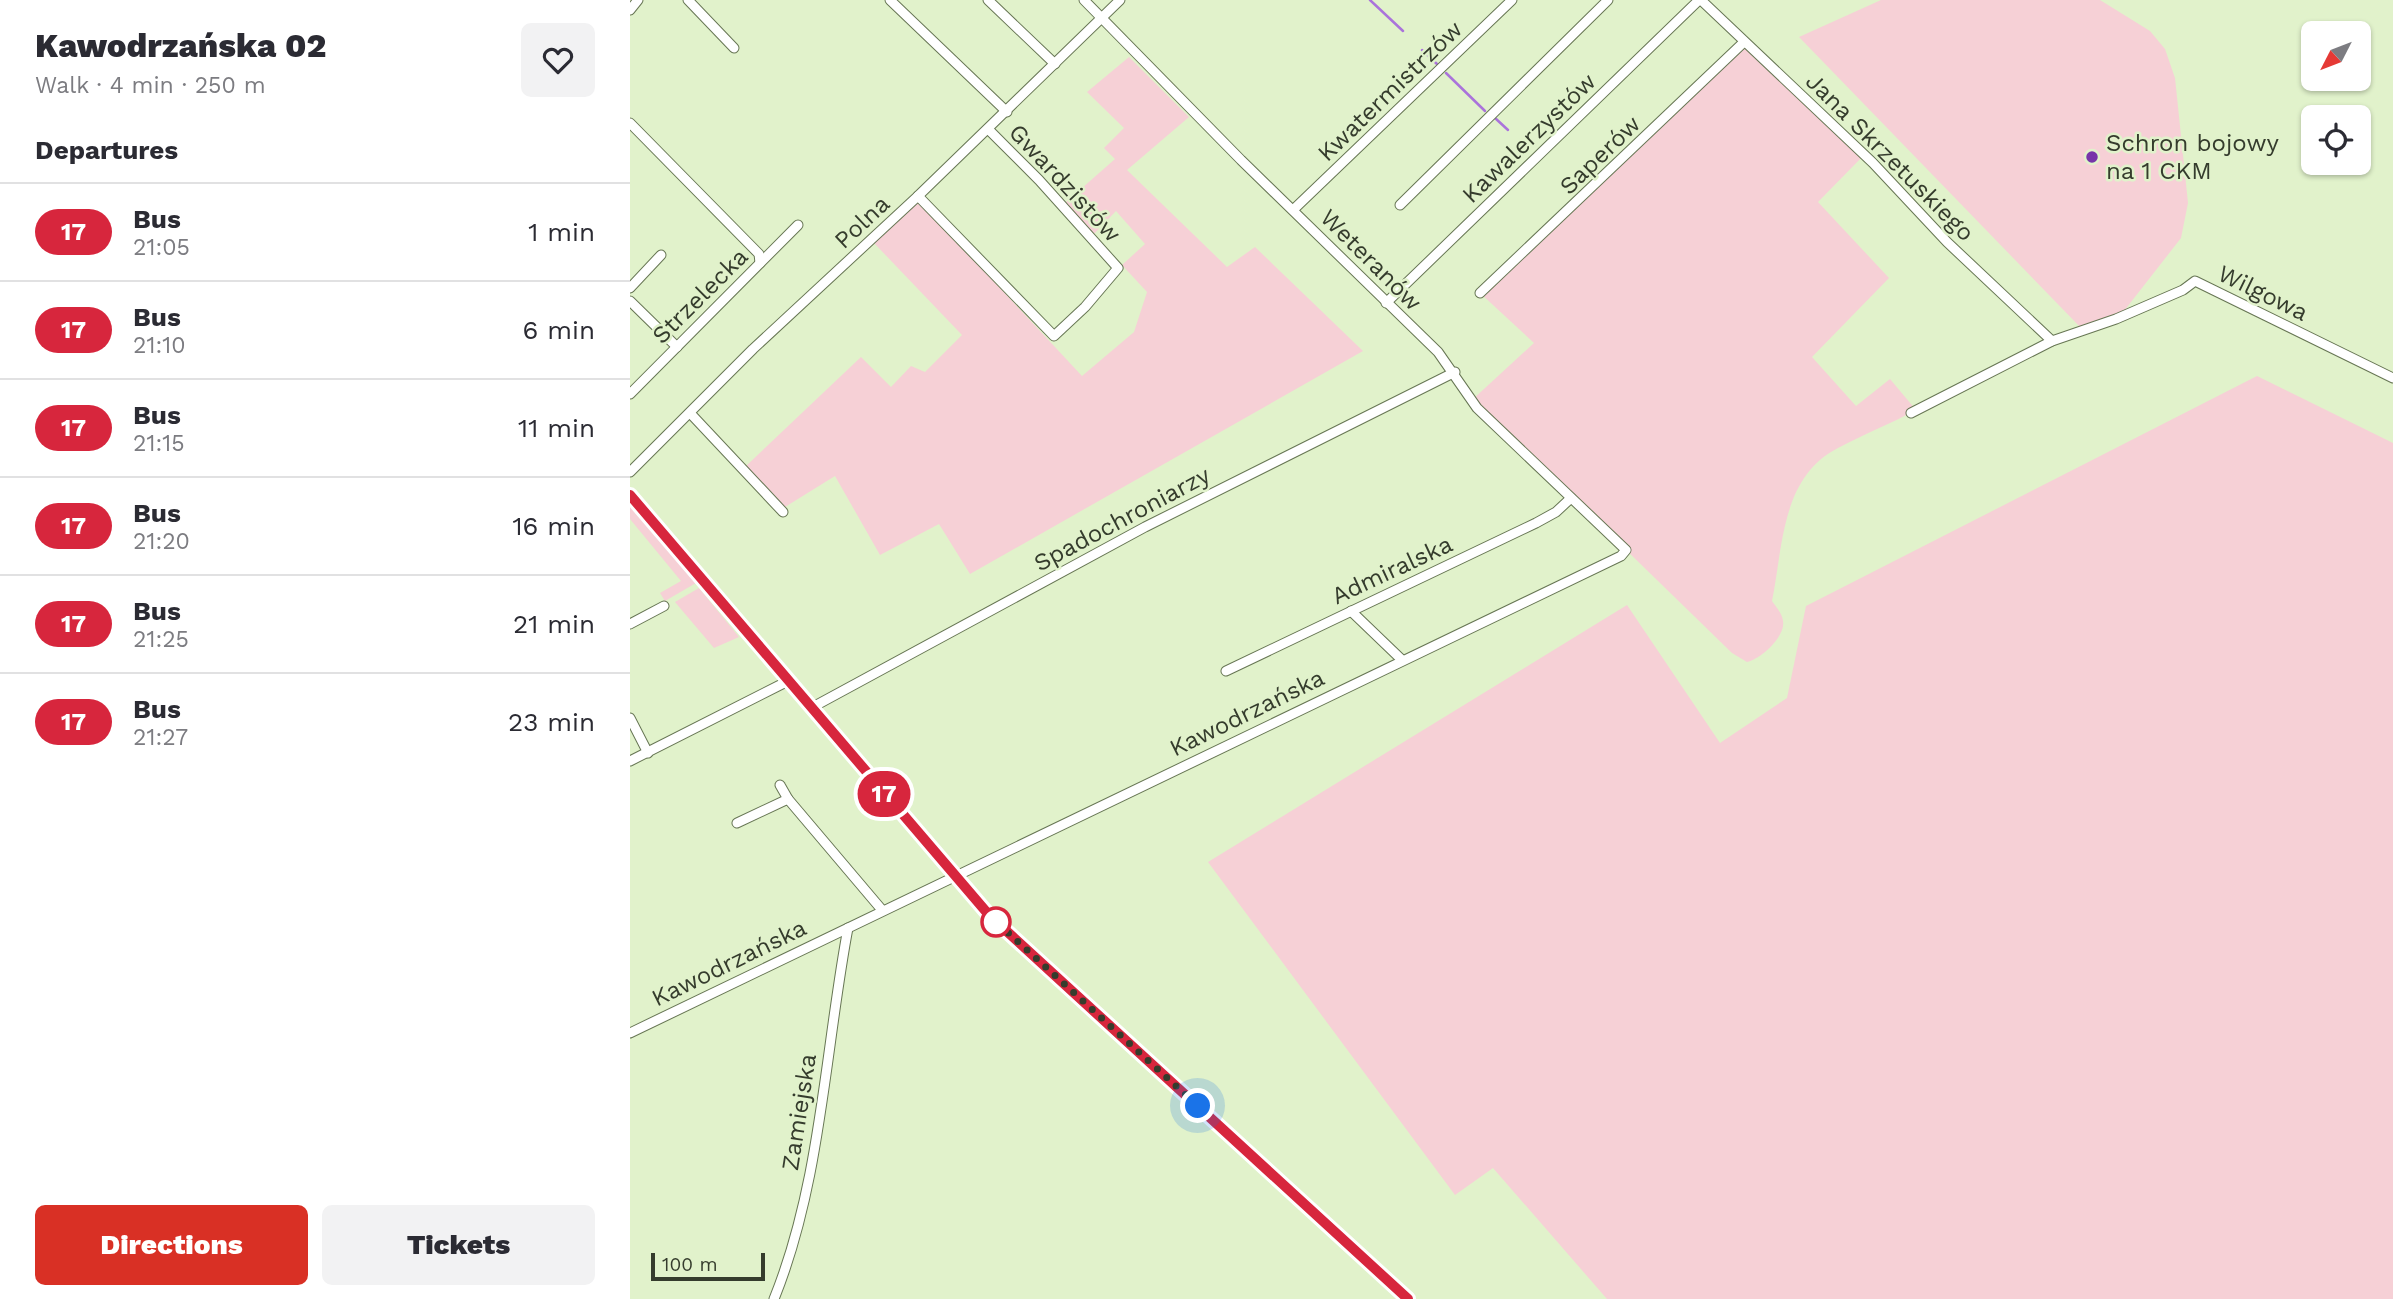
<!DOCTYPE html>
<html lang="en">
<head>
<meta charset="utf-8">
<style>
	:root { --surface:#fff; --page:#f2f2f3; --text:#2b2b33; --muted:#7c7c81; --line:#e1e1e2; --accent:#d93025 }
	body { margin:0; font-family:"Work Sans",sans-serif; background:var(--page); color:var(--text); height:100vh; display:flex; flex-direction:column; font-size:26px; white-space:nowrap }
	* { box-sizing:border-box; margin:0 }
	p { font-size:23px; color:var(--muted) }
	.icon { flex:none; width:38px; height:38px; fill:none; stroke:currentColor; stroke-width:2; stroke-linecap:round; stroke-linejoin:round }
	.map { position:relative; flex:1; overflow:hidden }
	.side { display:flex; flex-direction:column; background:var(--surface); width:630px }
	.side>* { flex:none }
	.badge { padding:0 14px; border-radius:23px; font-size:24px; line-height:46px }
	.needle { width:46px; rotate:228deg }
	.controls { position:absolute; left:1671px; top:21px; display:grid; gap:14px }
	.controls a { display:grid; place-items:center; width:70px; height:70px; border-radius:10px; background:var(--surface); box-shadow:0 2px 5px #0004; font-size:35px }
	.scale { position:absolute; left:21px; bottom:18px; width:114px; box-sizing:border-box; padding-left:7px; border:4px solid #353c2d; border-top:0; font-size:19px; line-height:24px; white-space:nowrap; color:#353c2d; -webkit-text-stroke:5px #e1f2cb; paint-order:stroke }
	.you { position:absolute; width:35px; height:35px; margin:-18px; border:5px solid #fff; border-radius:50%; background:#1a73e8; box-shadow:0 0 0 10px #1a73e833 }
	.map>.badge { position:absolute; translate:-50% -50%; box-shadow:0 0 0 4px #fff }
	h2 { padding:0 35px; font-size:26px; line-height:63px }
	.round { display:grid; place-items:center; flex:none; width:74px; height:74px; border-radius:10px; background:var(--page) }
	.summary { display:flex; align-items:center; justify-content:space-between; height:119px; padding:0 35px }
	h1 { font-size:33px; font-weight:800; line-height:52px }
	.cta { display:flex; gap:14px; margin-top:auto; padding:14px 35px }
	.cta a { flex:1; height:80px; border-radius:10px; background:var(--accent); color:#fff; font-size:28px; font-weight:800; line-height:80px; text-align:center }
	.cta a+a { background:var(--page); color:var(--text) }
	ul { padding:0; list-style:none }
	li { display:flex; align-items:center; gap:21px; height:98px; padding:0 35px; border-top:2px solid var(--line) }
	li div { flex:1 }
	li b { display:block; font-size:26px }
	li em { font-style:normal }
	li .badge { min-width:77px; font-weight:700; text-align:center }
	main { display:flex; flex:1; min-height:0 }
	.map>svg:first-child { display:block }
	.green { fill:#f6d0d6 }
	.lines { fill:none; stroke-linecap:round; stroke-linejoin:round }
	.stream { stroke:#aa73db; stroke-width:2.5 }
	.minor-casing { stroke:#677654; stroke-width:11 }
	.tertiary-casing { stroke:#677654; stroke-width:13 }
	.minor { stroke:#fff; stroke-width:9 }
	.tertiary { stroke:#fff; stroke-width:10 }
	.line-casing { stroke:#fff; stroke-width:16 }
	.line { stroke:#d7263d; stroke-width:10 }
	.walk { stroke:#353c2d; stroke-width:7; stroke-dasharray:0 12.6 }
	.poi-dot { fill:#7735a9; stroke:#e1f2cb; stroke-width:2.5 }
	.stop-dot { fill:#fff; stroke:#d7263d; stroke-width:3.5 }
	.labels { text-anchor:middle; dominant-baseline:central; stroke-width:5; stroke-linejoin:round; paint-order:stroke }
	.street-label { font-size:24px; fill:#353c2d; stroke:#e1f2cb }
	.poi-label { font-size:24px; fill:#353c2d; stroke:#e1f2cb; text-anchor:start }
</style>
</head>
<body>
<main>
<section class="side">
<div class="summary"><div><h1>Kawodrzańska 02</h1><p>Walk · 4 min · 250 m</p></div><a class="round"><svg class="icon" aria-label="heart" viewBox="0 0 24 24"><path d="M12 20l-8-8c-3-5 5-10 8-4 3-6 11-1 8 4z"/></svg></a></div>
<h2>Departures</h2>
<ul>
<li><span class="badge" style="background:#d7263d;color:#fff">17</span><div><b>Bus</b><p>21:05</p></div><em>1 min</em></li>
<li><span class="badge" style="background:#d7263d;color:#fff">17</span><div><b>Bus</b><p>21:10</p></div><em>6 min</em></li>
<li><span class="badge" style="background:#d7263d;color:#fff">17</span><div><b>Bus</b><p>21:15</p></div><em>11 min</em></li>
<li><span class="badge" style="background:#d7263d;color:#fff">17</span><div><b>Bus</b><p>21:20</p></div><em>16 min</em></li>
<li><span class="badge" style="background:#d7263d;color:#fff">17</span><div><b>Bus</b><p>21:25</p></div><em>21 min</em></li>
<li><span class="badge" style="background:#d7263d;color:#fff">17</span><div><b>Bus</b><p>21:27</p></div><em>23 min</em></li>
</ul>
<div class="cta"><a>Directions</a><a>Tickets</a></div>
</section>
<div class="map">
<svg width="1763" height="1299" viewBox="0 0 1763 1299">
	<rect width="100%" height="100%" fill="#e1f2cb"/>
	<g class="green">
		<path d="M1251,0H1470L1520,31L1535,49L1545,78L1558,203L1551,238L1494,311L1452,329L1169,37Z"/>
		<path d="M1114,42L1234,155L1188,202L1259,278L1182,357L1226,406L1260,379L1286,410C1260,424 1234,434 1208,448C1151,477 1153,547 1142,601C1146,607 1152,613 1153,621C1156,636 1131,659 1117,662L1102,653L842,400L904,343L850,293Z"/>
		<path d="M499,57L559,117L497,170L597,267L625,247L733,351L340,574L309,524L250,555L205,476L155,507L116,466L231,357L261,387L281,366L295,372L332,335L244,243L289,201L452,376L504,332L517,292L492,265L515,244L486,211L463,235L435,203L485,159L474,148L494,128L457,92Z"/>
		<path d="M1627,376L1763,443V1299H977L863,1168L825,1195L578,862L997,605L1090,743L1157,698L1176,606Z"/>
		<path d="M0,506L66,583L35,601L30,593L51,581L0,519Z"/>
		<path d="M69,588L109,637L84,648L45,602Z"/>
	</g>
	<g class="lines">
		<g class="stream">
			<path d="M740,0L773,31"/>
			<path d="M792,50L807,64"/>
			<path d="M816,73L855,111"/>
			<path d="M865,118L878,130"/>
		</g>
		<defs>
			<g id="minor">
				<path d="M58,0L104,48"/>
				<path d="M260,0L377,112"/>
				<path d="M358,0L425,64"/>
				<path d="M1071,0L1243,163L1317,242L1422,341"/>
				<path d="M0,10L8,0"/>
				<path d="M0,123L129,254L130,263"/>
				<path d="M288,196L424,336L455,307L488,268L409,180L358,129"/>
				<path d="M770,205L978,0"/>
				<path d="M663,210L882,0"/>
				<path d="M0,288L31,255"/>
				<path d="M850,293L1114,42"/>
				<path d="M0,301L47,347"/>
				<path d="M756,303L1069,0"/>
				<path d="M0,394L168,225"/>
				<path d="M60,413L153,512"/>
				<path d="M1281,413L1422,341L1486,319L1553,290L1565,281L1763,378"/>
				<path d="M0,472L123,349L288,196L490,0"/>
				<path d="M721,611L772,660"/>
				<path d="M0,624L34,606"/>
				<path d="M596,671L906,523L926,512L941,498"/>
				<path d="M181,708L515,527L825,372"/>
				<path d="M0,718L18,753"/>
				<path d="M0,761L158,681"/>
				<path d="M150,785L158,799"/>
				<path d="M107,823L158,799L252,910"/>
				<path d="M0,1033L991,556L996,550L847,408L808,352L611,160L454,0"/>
				<path d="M144,1299C191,1183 195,1050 218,928"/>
			</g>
			<path id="tertiary" d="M0,496L359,915L778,1299"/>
		</defs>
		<use href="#minor" class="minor-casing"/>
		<use href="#tertiary" class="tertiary-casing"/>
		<use href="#minor" class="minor"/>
		<use href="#tertiary" class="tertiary"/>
	</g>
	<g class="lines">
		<defs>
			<path id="line" d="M0,495L359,915L778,1299"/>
		</defs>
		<use href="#line" class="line-casing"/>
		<use href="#line" class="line"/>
		<path class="walk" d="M366,922L363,919L568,1106"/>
	</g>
	<circle class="poi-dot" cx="1462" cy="157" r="7"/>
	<circle class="stop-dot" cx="366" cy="922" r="14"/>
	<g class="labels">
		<g class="street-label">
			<text transform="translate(760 91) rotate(-44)">Kwatermistrzów</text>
			<text transform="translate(899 138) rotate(-44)">Kawalerzystów</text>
			<text transform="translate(970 155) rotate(-44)">Saperów</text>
			<text transform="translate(1260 157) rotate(45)">Jana Skrzetuskiego</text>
			<text transform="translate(435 183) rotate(47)">Gwardzistów</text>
			<text transform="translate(232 222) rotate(-43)">Polna</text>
			<text transform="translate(741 260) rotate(45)">Weteranów</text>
			<text transform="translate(1633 293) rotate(26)">Wilgowa</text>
			<text transform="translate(70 296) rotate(-45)">Strzelecka</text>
			<text transform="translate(492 519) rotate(-28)">Spadochroniarzy</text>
			<text transform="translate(762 570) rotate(-25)">Admiralska</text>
			<text transform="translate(617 713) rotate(-26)">Kawodrzańska</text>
			<text transform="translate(99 963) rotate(-26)">Kawodrzańska</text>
			<text transform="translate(169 1112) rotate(-81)">Zamiejska</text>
		</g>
		<g class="poi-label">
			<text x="1476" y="143">Schron bojowy<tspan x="1476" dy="28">na 1 CKM</tspan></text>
		</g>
	</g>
</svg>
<div class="controls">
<a><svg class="needle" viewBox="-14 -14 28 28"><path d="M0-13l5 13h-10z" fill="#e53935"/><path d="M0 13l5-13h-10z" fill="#7c7c81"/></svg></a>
<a><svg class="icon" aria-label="locate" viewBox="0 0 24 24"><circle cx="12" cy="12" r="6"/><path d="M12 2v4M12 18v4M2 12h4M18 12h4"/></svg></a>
</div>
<div class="scale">100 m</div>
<div class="you" style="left:568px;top:1106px"></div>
<b class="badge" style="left:254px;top:794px;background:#d7263d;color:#fff">17</b>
</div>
</main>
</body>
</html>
